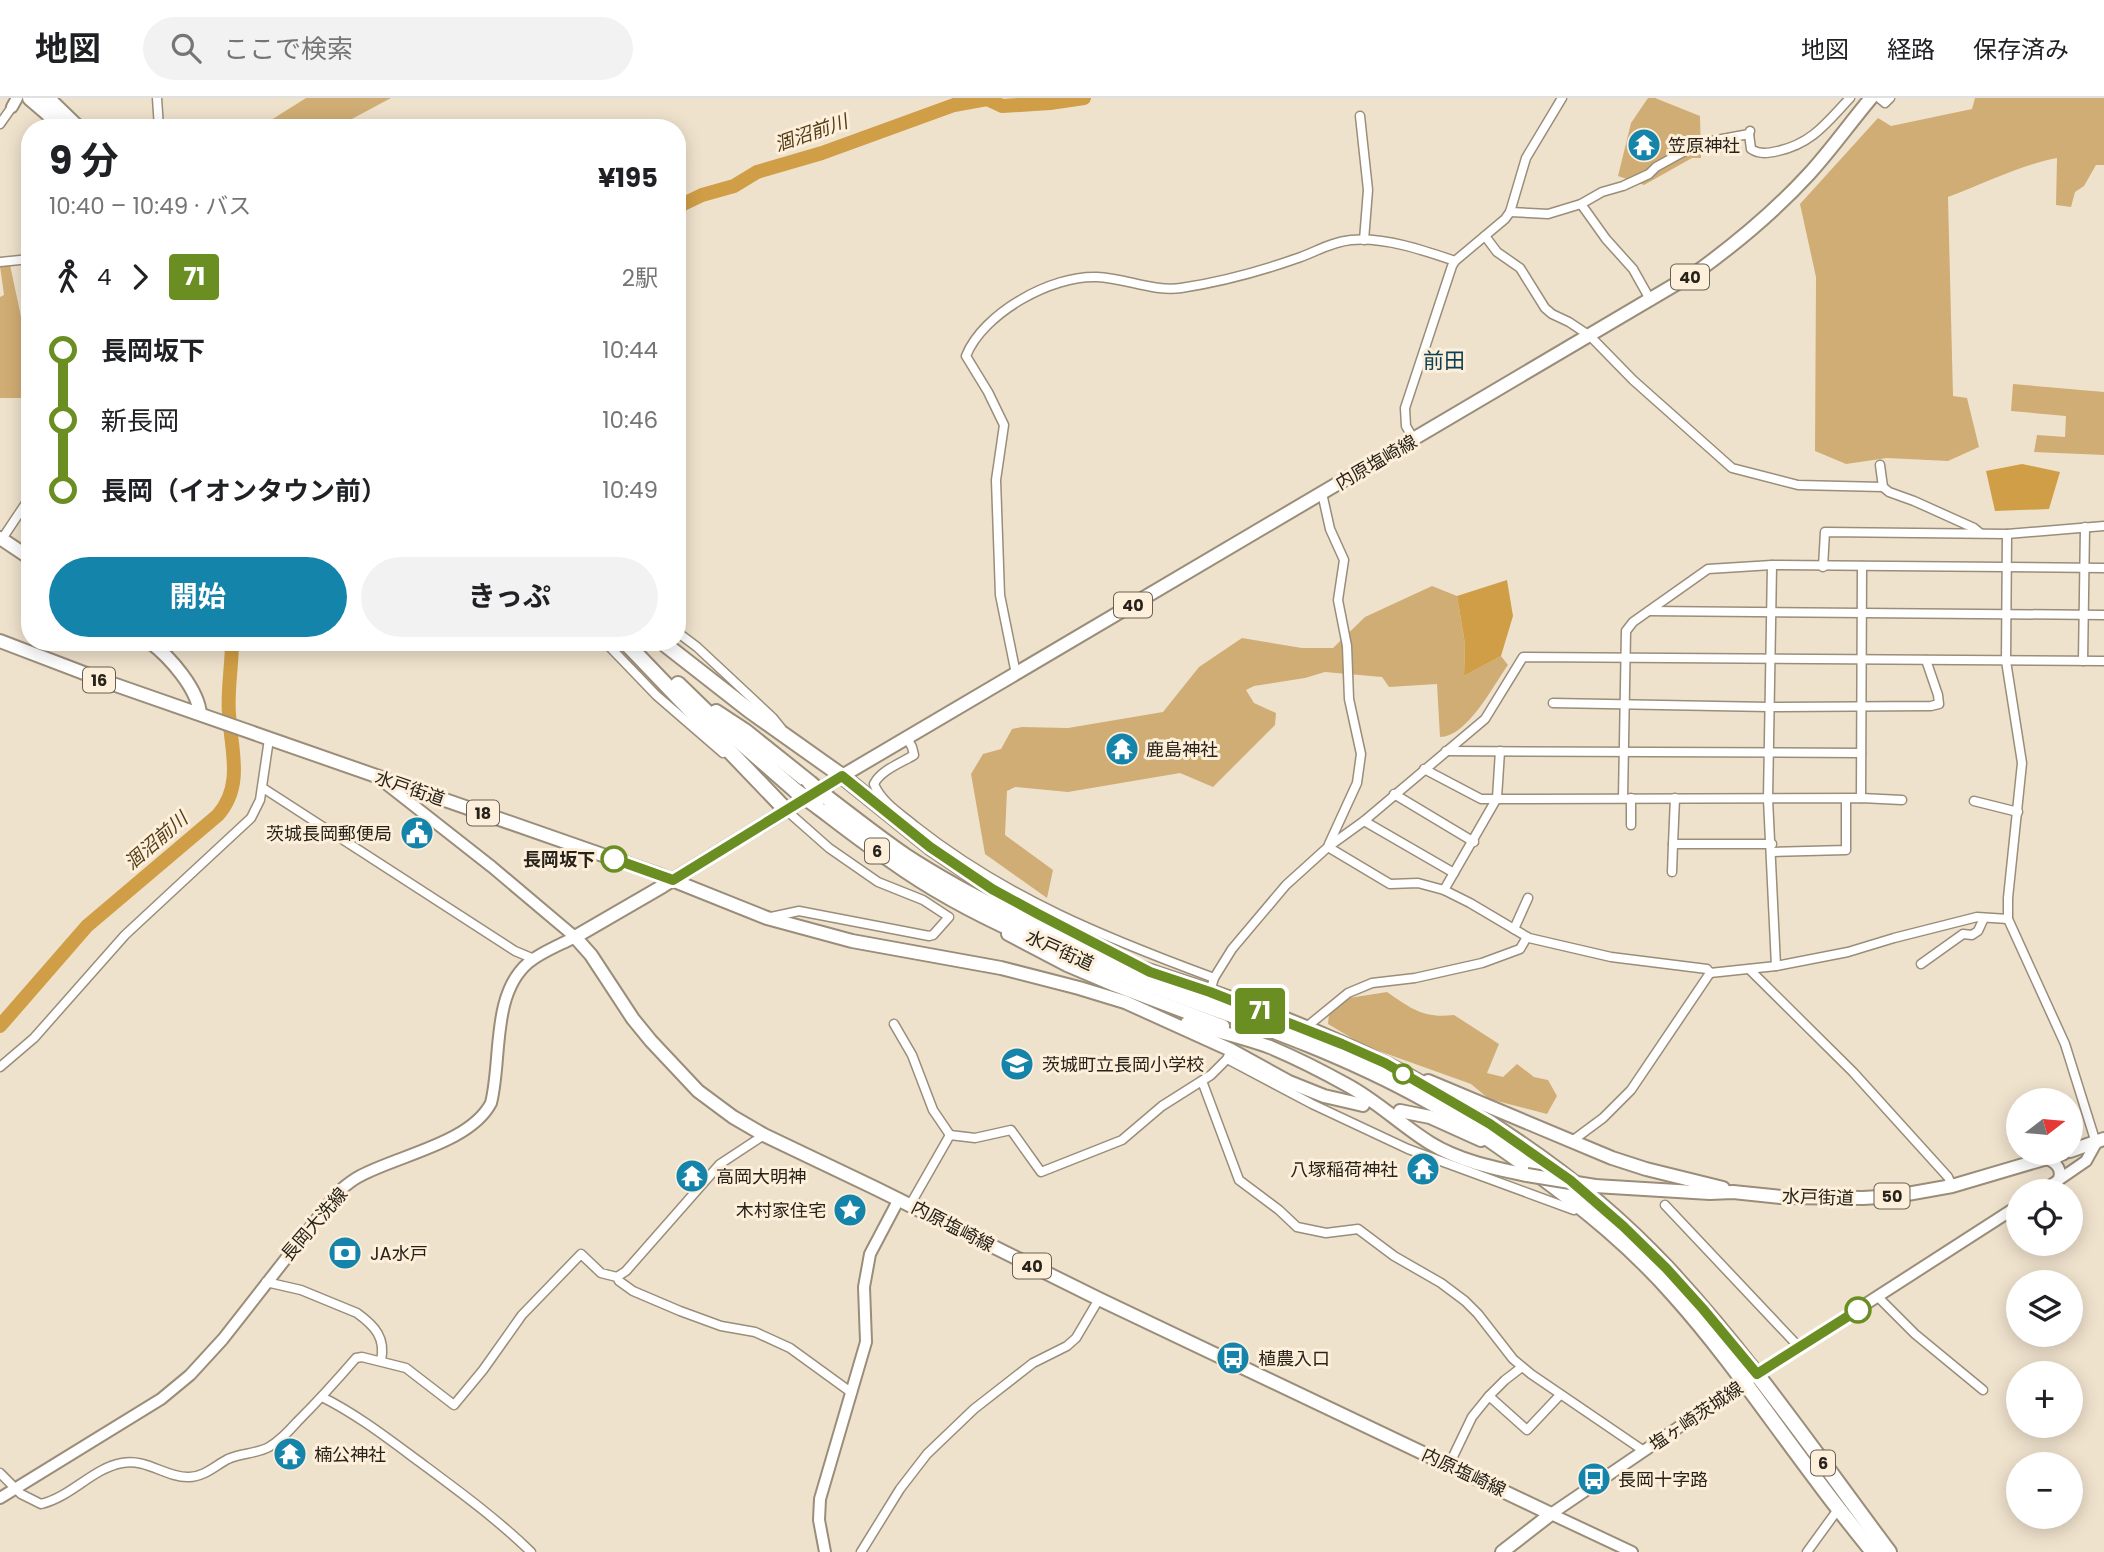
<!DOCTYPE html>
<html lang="ja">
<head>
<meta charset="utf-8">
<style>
	:root { --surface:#fff; --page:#f2f2f2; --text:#202124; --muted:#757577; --line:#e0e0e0; --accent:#1584ab }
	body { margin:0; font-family:Poppins,"Noto Sans JP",sans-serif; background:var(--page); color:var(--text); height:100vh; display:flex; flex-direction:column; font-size:26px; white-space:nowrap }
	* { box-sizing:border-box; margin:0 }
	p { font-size:23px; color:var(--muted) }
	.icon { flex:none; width:38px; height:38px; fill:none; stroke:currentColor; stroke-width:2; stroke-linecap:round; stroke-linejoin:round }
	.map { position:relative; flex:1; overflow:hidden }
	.sheet { position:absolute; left:21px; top:21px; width:665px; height:532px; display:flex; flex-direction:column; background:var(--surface); border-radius:28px; box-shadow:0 4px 18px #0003 }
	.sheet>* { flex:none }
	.badge { padding:0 14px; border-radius:5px; font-size:24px; line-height:46px }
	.needle { width:46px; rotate:74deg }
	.tools { position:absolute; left:2006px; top:990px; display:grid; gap:14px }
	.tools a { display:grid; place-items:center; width:77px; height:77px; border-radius:50%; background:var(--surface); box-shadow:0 4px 18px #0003; font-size:35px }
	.map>.badge { position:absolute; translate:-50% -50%; box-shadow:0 0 0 4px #fff }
	.legs { display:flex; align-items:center; gap:10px; height:77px; padding:0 28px; font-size:23px }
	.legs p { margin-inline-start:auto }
	.headline { display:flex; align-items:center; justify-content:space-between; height:119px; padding:0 28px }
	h1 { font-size:38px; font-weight:700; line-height:52px }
	.button { display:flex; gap:14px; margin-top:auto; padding:14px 28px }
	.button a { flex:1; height:80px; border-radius:42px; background:var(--accent); color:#fff; font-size:28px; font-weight:700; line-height:80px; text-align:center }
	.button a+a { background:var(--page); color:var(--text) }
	ul { padding:0 28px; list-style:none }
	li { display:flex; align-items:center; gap:24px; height:70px; font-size:26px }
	li i { display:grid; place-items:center; width:10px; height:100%; margin:0 9px; background:currentColor }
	li i::after { content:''; width:18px; height:18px; margin:-9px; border:5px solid; border-radius:50%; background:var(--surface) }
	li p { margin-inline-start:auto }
	li:first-child i { background:linear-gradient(#0000 50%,currentColor 0) }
	li:last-child i { background:linear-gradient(currentColor 50%,#0000 0) }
	header { display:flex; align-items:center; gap:42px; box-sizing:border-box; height:98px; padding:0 35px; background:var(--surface); border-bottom:2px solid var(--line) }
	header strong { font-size:33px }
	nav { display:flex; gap:38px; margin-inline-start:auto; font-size:24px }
	.search { width:490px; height:63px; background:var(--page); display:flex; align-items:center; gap:18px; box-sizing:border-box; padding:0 24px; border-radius:38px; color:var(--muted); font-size:26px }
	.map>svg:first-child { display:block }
	.green { fill:#d0ad74 }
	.water { fill:#d09e46 }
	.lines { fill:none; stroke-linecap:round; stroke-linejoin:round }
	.river { stroke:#d09e46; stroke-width:14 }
	.street-casing { stroke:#9a8d79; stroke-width:11 }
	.secondary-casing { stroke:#9a8d79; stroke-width:14 }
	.primary-casing { stroke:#9a8d79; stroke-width:16 }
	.highway-casing { stroke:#9a8d79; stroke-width:18 }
	.street { stroke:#fff; stroke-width:8 }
	.secondary { stroke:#fff; stroke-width:10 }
	.primary { stroke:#fff; stroke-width:12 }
	.highway { stroke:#fff; stroke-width:14 }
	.primary-bridge-casing { stroke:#9a8d79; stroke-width:16; stroke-linecap:butt }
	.highway-bridge-casing { stroke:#9a8d79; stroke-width:18; stroke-linecap:butt }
	.primary-bridge { stroke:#fff; stroke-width:12 }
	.highway-bridge { stroke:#fff; stroke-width:14 }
	.line-1-casing { stroke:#fff; stroke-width:16 }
	.line-1 { stroke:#6b8e23; stroke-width:10 }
	.stop-1-dot { fill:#fff; stroke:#6b8e23; stroke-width:3.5 }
	.labels { text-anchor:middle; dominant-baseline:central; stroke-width:6; stroke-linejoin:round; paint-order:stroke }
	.shield { fill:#fdefda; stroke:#676054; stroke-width:2 }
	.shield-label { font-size:16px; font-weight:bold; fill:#27221a }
	.poi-label { font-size:18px; fill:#27221a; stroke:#fdefda; text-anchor:start }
	.street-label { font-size:18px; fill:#27221a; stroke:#fdefda }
	.stop-label { font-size:18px; font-weight:bold; fill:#27221a; stroke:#fdefda; text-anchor:end }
	.water-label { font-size:19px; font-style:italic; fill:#533d19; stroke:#fdefda }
	.quarter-label { font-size:21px; fill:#0e4053; stroke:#fdefda }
</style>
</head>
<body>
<header>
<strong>地図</strong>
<div class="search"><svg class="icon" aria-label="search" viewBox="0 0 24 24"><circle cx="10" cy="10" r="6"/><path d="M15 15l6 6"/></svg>ここで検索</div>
<nav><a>地図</a><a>経路</a><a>保存済み</a></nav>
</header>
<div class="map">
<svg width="2104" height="1454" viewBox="0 0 2104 1454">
	<rect width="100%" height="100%" fill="#efe2cd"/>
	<g class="green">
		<path d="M306,0H391L335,30H262L268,24Z"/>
		<path d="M1648,0H1655L1700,18L1701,60H1692L1644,87L1618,78L1631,25Z"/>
		<path d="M1975,0H2104V67H2096L2084,88L2075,94L2071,109L2056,107L2057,60C2021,67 1983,86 1948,99L1953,298L1967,300L1979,349L1948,363L1887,360L1846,366L1815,353L1816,179L1800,106L1878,20L1891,28L1972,11Z"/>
		<path d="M10,167L23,228L30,231V300H0V199L4,197L0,168Z"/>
		<path d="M2013,286L2104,294V357L2034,354L2037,337L2065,339L2066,318L2011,313Z"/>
		<path d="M1432,488L1457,498L1465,546L1464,578L1501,558L1508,567C1493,588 1467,639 1440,639L1437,586L1389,589L1382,579L1325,574L1305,580L1254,588L1246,592L1254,605L1276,615L1275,627L1213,689L1180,675L1068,694L1015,689L1007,693L1005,737L1053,772L1047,800L985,756L971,676L983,656L1001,651L1012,631L1022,629L1068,630L1163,614L1199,569L1242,540L1302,550H1333L1365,519Z"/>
		<path d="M1387,894C1410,910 1424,921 1454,917L1499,946L1487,975L1503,979L1517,966L1534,979L1548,982L1557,998L1547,1016L1489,1001L1471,986L1365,948L1328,926L1329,916L1349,900Z"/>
	</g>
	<g class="water">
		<path d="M2022,366L2060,374L2049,411L1995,413L1986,373Z"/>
		<path d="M1507,482L1513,518L1501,558L1464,578L1465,546L1457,498Z"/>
	</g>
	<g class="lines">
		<g class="river">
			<path d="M677,109L702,97L734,88L757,74L822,55L954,7L987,1L1002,8L1050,5L1084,0"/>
			<path d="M0,928L87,828L218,717C244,687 231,652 229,616C227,593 232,568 232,544"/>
		</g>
		<defs>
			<g id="street">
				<path d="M157,0L159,30"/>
				<path d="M1879,0L1885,5L1890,0"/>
				<path d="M1360,18L1368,92L1364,142"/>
				<path d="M0,26L12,9"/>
				<path d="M1749,36L1751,51C1760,57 1769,55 1778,53C1813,45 1827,24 1850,0"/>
				<path d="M1581,106L1606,141L1633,171L1651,203"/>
				<path d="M1510,114L1548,116L1581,106L1602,94L1623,88L1649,76L1656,69L1694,48L1706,44L1749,36L1750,33"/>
				<path d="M1485,138L1497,154L1520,170L1545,210L1552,216L1569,224L1590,238L1633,282L1732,370L1798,387L1883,389L1889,394L1914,403L1974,430L1980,435"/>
				<path d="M0,164L30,161"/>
				<path d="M1414,342L1406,328L1405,310L1452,168L1455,163L1505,121L1510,114L1526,60L1562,0"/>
				<path d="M1880,367L1883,389"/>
				<path d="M1322,395L1330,431L1344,462L1338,502L1347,548L1349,601L1361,656L1357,685L1329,746"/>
				<path d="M2007,436L2006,563L2022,665L2008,800V821L2065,946L2096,1045"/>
				<path d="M2,441L30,399"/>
				<path d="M1772,467L1768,701L1776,868"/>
				<path d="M1823,469L1825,434L2007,436L2104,428"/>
				<path d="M1649,513L2104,517"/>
				<path d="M677,534L697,549L773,620L781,630"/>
				<path d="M605,544L656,597L723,655"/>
				<path d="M2083,563L2085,429"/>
				<path d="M1016,576L1000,497L996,382L1004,327L988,294L966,258C983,215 1052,177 1097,179C1125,180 1154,194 1181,190C1220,184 1258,174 1295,161C1314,155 1330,144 1351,142C1385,139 1423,152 1455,163"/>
				<path d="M1553,605L1769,609L1931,608L1939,606L1938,597L1926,562"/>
				<path d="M907,640L912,649L914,657C901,665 881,672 874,686C881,704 901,716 915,728C1006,800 1106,840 1214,880"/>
				<path d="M1446,653L1861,655"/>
				<path d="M1424,671L1481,701L1861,700L1902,702"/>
				<path d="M263,690L515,853L534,861"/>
				<path d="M1394,696L1474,744"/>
				<path d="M1623,700L1626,533L1633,524L1708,471L1772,467L2104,470"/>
				<path d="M1675,700L1673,746H1772"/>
				<path d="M1861,700L1862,468"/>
				<path d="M1974,703L2018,714"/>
				<path d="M1364,723L1454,775"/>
				<path d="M1631,727V700"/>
				<path d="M1328,749L1390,786L1418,785L1444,792L1470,805L1529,840L1611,859L1707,871L1710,875L1776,868L1848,854L1894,840L1977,819L2008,821"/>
				<path d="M1772,754L1846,752V701"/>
				<path d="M1672,774L1673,746"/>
				<path d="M1444,792L1497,700L1500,653"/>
				<path d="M771,819L799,813L929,838L933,837L949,819L923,802L878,784L829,750L786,712"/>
				<path d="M1514,831L1528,800"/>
				<path d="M1921,866L1963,836L1972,837L1978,833L1984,820"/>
				<path d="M1749,871L1853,974L1948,1079L1952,1088"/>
				<path d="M1210,894L1214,880L1232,851L1286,787L1328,749L1364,723L1485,621L1523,559L2104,563"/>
				<path d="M894,926L912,957L933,1012L950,1037"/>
				<path d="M1304,931L1348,895L1372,885L1415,880L1482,865L1520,851L1527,839"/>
				<path d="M1227,961L1312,1006L1408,1051L1574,1112L1580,1109"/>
				<path d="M0,969L34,940L125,837L251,720L260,702L269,641"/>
				<path d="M1202,983L1239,1082L1279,1112L1297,1129L1326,1135L1358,1131L1394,1158L1441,1185L1465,1203L1478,1216L1513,1261L1531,1276L1644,1353"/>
				<path d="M1572,1043L1603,1020L1631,992L1710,875"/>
				<path d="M910,1107L950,1037L975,1040L1011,1032L1041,1074L1122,1042L1162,1008L1211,977L1227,961L1231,952"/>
				<path d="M1665,1107L1799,1249"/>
				<path d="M617,1179L626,1173L720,1066L764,1037"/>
				<path d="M266,1184L301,1192L357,1215C375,1228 386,1240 381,1263"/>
				<path d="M1878,1199L1915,1236L1983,1292"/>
				<path d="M1489,1298L1505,1282L1522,1269"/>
				<path d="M322,1299C356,1316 386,1339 417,1362C456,1391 496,1420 531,1454"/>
				<path d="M1449,1367L1472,1319L1489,1298L1527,1332L1560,1297"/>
				<path d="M0,1375L21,1396L41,1406C71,1399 93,1370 122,1365C147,1360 166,1380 189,1379C204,1379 216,1367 228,1361C241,1355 256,1356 269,1349C280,1343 289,1333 297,1324C318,1303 337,1282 356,1260L362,1259L406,1270L454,1307L483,1272L522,1217L581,1156L601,1175L617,1179L619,1183L633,1193L680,1213L721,1228L755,1234L790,1250L852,1295"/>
				<path d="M861,1454L900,1391L927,1356L974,1311L1033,1265L1067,1248L1076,1240L1099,1201"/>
				<path d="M1807,1454L1839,1410"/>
			</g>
			<g id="secondary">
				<path d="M12,9L17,0"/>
				<path d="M2047,1061C2057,1065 2063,1072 2058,1083"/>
				<path d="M2041,1094L2086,1063L2096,1045"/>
				<path d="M0,1400L161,1301L190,1277L223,1241L338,1094C345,1088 352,1082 360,1078C399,1057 470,1045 491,1005C502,962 491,897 528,865C541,854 560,847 575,839L492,769L380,681"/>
				<path d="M825,1454L819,1422L820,1401L866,1244L864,1189L870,1156L899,1101"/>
				<path d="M1632,1454L1551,1416L1757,1276L2018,1108"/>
			</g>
			<g id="primary">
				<path d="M0,440L30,460"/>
				<path d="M0,543L110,585L657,776L767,820L852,843L1001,870L1079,890L1125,904L1231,952L1289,984L1324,998L1363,1007"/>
				<path d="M150,544C170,559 198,591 200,616"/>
				<path d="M1008,836L1067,867L1114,887L1223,928"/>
				<path d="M1187,925C1215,933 1243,939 1270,949C1296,960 1322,973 1347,987C1377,1003 1401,1027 1430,1045C1459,1063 1494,1070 1527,1077"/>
				<path d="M1428,983L1612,1060L1646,1071L1723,1090"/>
				<path d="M1400,1013L1430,1019L1481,1042"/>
				<path d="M2070,1053L2104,1041"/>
				<path d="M1595,1088L1710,1095L1733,1094L1781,1099L1863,1100L1896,1098L1952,1088L2064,1055"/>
				<path d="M1502,1454L1551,1416L1099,1201L875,1090L764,1037L733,1019L698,993L651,943L633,921L591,857L575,839L663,788L842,678L1698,173C1738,144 1775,113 1809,76C1831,52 1850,25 1871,0"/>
			</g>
			<g id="highway">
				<path d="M30,0L65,30"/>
				<path d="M47,0L78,30"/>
				<path d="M625,544L786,712"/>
				<path d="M662,544L749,612L842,678L930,749L992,791L1096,846"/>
				<path d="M678,586L717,624L796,693"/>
				<path d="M716,614L745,633L810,685"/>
				<path d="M829,701C854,720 878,739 904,757C948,786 1003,814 1051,836C1102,859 1155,875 1208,893C1266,913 1326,937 1381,964C1397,971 1413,981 1428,989C1516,1037 1599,1097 1667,1170C1749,1258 1817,1358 1889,1454"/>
				<path d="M817,708C842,727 866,746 892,763C938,796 991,823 1043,845C1169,900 1304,934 1424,1001C1463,1022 1499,1048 1535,1074C1585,1111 1633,1150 1674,1197C1726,1255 1769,1319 1816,1381C1834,1406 1854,1430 1873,1454"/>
			</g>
		</defs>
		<use href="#street" class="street-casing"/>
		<use href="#secondary" class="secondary-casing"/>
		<use href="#primary" class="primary-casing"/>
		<use href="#highway" class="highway-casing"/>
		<use href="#street" class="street"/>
		<use href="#secondary" class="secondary"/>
		<use href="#primary" class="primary"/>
		<use href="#highway" class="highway"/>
		<defs>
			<path id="primary-bridge" d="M1527,1077L1595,1088"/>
			<g id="highway-bridge">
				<path d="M810,685L829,701"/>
				<path d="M796,693L817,708"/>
			</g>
		</defs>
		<use href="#primary-bridge" class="primary-bridge-casing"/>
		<use href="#highway-bridge" class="highway-bridge-casing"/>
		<use href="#primary-bridge" class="primary-bridge"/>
		<use href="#highway-bridge" class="highway-bridge"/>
	</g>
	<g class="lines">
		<defs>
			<path id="line-1" d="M614,761L673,782L842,678L930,749L992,791L1038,816L1150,874L1210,894L1342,946L1385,965L1490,1026L1570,1082L1623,1128L1666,1170L1703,1211L1757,1276L1858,1212"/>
		</defs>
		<use href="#line-1" class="line-1-casing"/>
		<use href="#line-1" class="line-1"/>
	</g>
	<defs>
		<symbol id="temple-disc" viewBox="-11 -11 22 22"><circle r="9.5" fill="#1584ab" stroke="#fdefda"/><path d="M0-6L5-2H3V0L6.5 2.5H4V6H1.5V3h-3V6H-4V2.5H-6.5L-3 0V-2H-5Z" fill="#fff"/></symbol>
		<symbol id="civic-disc" viewBox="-11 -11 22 22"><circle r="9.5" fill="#1584ab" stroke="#fdefda"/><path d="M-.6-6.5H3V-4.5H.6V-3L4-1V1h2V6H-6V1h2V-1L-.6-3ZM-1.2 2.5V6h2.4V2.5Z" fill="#fff"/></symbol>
		<symbol id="school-disc" viewBox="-11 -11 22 22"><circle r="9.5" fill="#1584ab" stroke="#fdefda"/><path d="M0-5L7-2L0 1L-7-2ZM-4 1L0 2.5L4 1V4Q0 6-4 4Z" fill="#fff"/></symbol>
		<symbol id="sight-disc" viewBox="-11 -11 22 22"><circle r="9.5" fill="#1584ab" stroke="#fdefda"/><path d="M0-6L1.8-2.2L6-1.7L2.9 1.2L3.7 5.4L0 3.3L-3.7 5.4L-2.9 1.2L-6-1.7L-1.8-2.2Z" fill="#fff"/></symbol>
		<symbol id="bank-disc" viewBox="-11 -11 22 22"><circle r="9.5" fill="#1584ab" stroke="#fdefda"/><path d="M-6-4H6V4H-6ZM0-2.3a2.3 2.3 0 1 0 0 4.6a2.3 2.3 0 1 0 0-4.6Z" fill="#fff"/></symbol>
		<symbol id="bus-disc" viewBox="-11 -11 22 22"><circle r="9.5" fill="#1584ab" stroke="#fdefda"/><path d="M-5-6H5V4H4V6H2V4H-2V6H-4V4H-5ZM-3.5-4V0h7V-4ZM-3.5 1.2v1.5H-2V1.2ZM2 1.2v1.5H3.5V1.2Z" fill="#fff"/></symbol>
	</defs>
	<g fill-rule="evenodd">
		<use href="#temple-disc" x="1625" y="28" width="38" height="38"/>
		<use href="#temple-disc" x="1103" y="632" width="38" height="38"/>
		<use href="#civic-disc" x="398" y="716" width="38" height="38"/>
		<use href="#school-disc" x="998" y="947" width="38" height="38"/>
		<use href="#temple-disc" x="1404" y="1052" width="38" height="38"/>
		<use href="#temple-disc" x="673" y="1059" width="38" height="38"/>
		<use href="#sight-disc" x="831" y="1093" width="38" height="38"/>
		<use href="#bank-disc" x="326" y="1136" width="38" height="38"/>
		<use href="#bus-disc" x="1214" y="1241" width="38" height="38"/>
		<use href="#temple-disc" x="271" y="1337" width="38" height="38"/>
		<use href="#bus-disc" x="1575" y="1362" width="38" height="38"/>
	</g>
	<g class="stop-1-dot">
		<circle cx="614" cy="761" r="12"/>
		<circle cx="1403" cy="976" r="9"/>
		<circle cx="1858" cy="1212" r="12"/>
	</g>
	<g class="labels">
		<g class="shield">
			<rect x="1671" y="166.5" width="38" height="25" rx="5"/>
			<rect x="1114" y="494.5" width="38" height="25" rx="5"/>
			<rect x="83" y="569.5" width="32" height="25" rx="5"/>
			<rect x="467" y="702.5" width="32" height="25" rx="5"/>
			<rect x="865" y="740.5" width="24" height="25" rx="5"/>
			<rect x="1874.5" y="1085.5" width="35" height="25" rx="5"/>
			<rect x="1013" y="1155.5" width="38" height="25" rx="5"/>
			<rect x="1811" y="1352.5" width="24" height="25" rx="5"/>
		</g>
		<g class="shield-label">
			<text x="1690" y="179">40</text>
			<text x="1133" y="507">40</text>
			<text x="99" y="582">16</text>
			<text x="483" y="715">18</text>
			<text x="877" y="753">6</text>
			<text x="1892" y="1098">50</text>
			<text x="1032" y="1168">40</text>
			<text x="1823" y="1365">6</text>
		</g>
		<g class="poi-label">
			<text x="1668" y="47">笠原神社</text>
			<text x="1146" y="651">鹿島神社</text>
			<text x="392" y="735" text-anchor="end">茨城長岡郵便局</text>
			<text x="1042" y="966">茨城町立長岡小学校</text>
			<text x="1398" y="1071" text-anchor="end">八塚稲荷神社</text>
			<text x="716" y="1078">高岡大明神</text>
			<text x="826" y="1112" text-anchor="end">木村家住宅</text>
			<text x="370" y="1155">JA水戸</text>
			<text x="1258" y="1260">植農入口</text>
			<text x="314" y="1356">楠公神社</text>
			<text x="1618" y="1381">長岡十字路</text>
		</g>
		<g class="street-label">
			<text transform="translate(1376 364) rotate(-30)">内原塩崎線</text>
			<text transform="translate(410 690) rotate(19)">水戸街道</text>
			<text transform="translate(1060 852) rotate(24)">水戸街道</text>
			<text transform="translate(1818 1099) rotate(2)">水戸街道</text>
			<text transform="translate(314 1126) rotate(-49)">長岡大洗線</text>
			<text transform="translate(953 1128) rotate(27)">内原塩崎線</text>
			<text transform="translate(1696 1318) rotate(-34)">塩ヶ崎茨城線</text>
			<text transform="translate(1464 1374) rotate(25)">内原塩崎線</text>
		</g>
		<g class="stop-label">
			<text x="595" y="761">長岡坂下</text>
		</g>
		<g class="water-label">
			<text transform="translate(811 35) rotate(-19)">涸沼前川</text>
			<text transform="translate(156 743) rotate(-41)">涸沼前川</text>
		</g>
		<g class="quarter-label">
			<text x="1444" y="262">前田</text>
		</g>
	</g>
</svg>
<div class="tools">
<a><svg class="needle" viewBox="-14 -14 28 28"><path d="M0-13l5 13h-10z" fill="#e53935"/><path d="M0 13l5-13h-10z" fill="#757577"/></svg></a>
<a><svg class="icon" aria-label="locate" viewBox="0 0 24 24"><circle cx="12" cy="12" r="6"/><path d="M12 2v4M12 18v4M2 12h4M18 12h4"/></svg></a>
<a><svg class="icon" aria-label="layers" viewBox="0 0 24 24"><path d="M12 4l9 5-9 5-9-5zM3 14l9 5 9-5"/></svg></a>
<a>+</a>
<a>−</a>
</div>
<b class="badge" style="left:1260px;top:913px;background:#6b8e23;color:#fff">71</b>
<section class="sheet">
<div class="headline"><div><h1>9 分</h1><p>10:40 – 10:49 · バス</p></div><b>¥195</b></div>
<div class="legs"><svg class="icon" aria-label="walk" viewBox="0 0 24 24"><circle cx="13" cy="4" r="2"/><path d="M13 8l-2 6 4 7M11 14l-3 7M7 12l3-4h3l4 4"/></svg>4<svg class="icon" aria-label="forward" viewBox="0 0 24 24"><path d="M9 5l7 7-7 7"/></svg><b class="badge" style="background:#6b8e23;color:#fff">71</b><p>2駅</p></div>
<ul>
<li><i style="color:#6b8e23"></i><b>長岡坂下</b><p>10:44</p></li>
<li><i style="color:#6b8e23"></i><span>新長岡</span><p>10:46</p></li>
<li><i style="color:#6b8e23"></i><b>長岡（イオンタウン前）</b><p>10:49</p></li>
</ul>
<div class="button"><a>開始</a><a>きっぷ</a></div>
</section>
</div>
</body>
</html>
